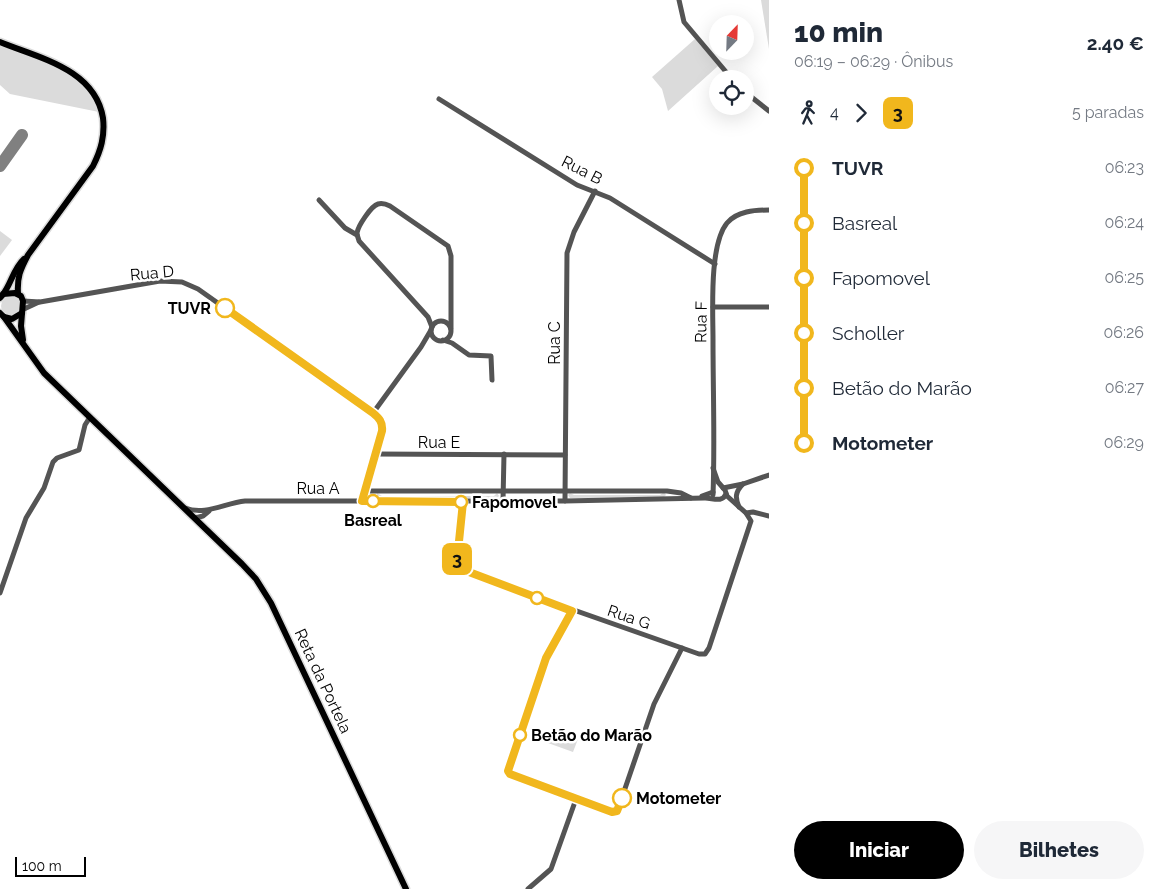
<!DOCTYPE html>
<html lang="pt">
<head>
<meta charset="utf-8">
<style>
	:root { --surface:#fff; --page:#f6f6f7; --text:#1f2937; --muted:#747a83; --accent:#000 }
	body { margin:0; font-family:Raleway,sans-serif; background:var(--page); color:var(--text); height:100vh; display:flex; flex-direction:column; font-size:19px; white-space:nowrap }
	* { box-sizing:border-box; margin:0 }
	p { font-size:16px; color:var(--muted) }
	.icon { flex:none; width:28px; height:28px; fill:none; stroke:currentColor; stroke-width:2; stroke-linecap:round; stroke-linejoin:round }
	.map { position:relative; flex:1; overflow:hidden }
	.panel { display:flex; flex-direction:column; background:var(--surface); width:400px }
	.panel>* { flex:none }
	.badge { padding:0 10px; border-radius:8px; font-size:18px; line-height:32px }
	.needle { width:32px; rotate:23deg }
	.tools { position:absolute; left:709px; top:15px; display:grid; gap:10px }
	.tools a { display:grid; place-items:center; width:45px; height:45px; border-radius:50%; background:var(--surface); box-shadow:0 5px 20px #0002; font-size:25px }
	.scale { position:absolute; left:15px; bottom:12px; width:71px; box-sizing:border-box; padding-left:5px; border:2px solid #000; border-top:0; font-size:14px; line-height:18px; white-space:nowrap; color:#000; -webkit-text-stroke:4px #fff; paint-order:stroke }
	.map>.badge { position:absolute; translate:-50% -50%; box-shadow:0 0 0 2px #fff }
	.legs { display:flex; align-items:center; gap:8px; height:55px; padding:0 25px; font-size:16px }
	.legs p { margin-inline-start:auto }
	.summary { display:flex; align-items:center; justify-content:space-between; height:85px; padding:0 25px }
	h1 { font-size:28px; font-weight:800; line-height:38px }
	.action { display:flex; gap:10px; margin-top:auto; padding:10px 25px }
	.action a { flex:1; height:58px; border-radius:30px; background:var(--accent); color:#fff; font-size:20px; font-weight:800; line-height:58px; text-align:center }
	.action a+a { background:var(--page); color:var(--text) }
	ul { padding:0 25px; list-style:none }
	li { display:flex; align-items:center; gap:18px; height:55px; font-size:19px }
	li i { display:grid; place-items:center; width:8px; height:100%; margin:0 6px; background:currentColor }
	li i::after { content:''; width:12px; height:12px; margin:-6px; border:4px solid; border-radius:50%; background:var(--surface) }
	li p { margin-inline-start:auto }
	li:first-child i { background:linear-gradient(#0000 50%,currentColor 0) }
	li:last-child i { background:linear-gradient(currentColor 50%,#0000 0) }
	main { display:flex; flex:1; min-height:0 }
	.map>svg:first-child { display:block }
	.green { fill:#dbdbdb }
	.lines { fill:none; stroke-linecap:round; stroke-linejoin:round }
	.taxiway { stroke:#808080; stroke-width:12 }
	.major-casing { stroke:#dbdbdb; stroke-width:9 }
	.minor { stroke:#545454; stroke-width:5 }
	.major { stroke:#000; stroke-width:6 }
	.line-1-casing { stroke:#fff; stroke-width:11 }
	.line-1 { stroke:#f1b71d; stroke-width:8 }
	.stop-1-dot { fill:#fff; stroke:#f1b71d; stroke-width:2.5 }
	.labels { text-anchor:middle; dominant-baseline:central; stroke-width:5; stroke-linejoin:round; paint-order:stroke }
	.street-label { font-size:16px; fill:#000; stroke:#fff }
	.stop-label { font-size:16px; font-weight:bold; fill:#000; stroke:#fff; text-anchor:start }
</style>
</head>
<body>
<main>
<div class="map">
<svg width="769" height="889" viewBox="0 0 769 889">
	<rect width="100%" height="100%" fill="#fff"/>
	<g class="green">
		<path d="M761,0H769V49Z"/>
		<path d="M695,39L718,66L668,111L662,89L652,77Z"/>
		<path d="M0,44C37,60 84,70 99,112L10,94L0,85Z"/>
		<path d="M0,231L12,240L0,256Z"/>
		<circle cx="11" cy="306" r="10"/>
		<path d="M664,492L666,495L664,497L570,498L568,495L570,493L574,495H660Z"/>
		<path d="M377,493L382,496H494L497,493L499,496L497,498H379L377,497Z"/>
		<path d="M553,730L578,739L573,752L548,743Z"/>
	</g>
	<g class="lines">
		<path class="taxiway" d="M0,166L22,135"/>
		<defs>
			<g id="major">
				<path d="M0,42C39,58 95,69 103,118C105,136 101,150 93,166L28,255C20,270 17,277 18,294"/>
				<path d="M3,294L15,293L21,296L23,301L21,326L23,340"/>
				<path d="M0,298C11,287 12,270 24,259"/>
				<path d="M0,313L4,317L12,319L22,313"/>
				<path d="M4,317L44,373L242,564L256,579L271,603L406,889"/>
			</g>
		</defs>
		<use href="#major" class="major-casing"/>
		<g class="minor">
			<path d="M679,0L684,22L732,79"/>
			<path d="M745,92L769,111"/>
			<path d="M439,99L577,185L610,198L715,264"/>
			<path d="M319,200L345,228L357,235"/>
			<path d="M23,301L40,302L160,281L182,282L198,289L373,413L381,422L382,431L362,501"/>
			<path d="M713,307H769"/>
			<path d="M24,309L39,302"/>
			<circle cx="441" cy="331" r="10"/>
			<path d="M432,327L428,317L359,241C358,237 357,236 357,233C358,226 371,206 378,204C382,203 386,204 390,206L448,246L451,256V328"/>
			<path d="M443,340L452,343L469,355L491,356L492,380"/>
			<path d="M373,413L421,347L431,330"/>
			<path d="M375,454L565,455"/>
			<path d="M723,488L743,484L769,475"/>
			<path d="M364,491H667L681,493L691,498"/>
			<path d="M713,495C715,443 713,391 713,339C713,311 709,245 727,223C737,211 755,210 769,210"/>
			<path d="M702,496L713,492"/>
			<path d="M503,501L504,454"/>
			<path d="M565,501L567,253L574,232L595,191"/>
			<path d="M463,502L457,561L458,566L463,571L699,654H705L709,648L751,521L746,513L727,496L725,490L718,482L713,468"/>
			<path d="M739,507C735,498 735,492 743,484"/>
			<path d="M185,508C205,516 225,503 245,501H565L705,498C713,498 722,503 726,494"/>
			<path d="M746,513L753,512L769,516"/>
			<path d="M195,518L203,516L209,511"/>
			<path d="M0,593L26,518L44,488L53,462L57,458L79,450L85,425L90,417"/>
			<path d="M572,611L546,658L508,771L511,774L612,812H616L618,809L654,704L682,648"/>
			<path d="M528,889L551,869L576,799"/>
		</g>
		<use href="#major" class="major"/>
	</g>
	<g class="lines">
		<defs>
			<path id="line-1" d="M225,308L373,413C379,418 383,422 382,431L362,501L463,502L457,561L461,569L572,611L546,658L508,771L510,774L612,812L617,811L622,798"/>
		</defs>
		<use href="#line-1" class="line-1-casing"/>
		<use href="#line-1" class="line-1"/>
	</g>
	<g class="stop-1-dot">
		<circle cx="225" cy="308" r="9"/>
		<circle cx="373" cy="501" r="6"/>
		<circle cx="461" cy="502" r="6"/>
		<circle cx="537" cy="598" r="6"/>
		<circle cx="520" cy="735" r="6"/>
		<circle cx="622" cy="798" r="9"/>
	</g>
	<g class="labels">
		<g class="street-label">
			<text transform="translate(582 170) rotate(27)">Rua B</text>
			<text transform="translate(152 273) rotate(-5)">Rua D</text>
			<text transform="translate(701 322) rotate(-89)">Rua F</text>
			<text transform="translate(554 343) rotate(-90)">Rua C</text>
			<text x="439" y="442">Rua E</text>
			<text x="318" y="488">Rua A</text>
			<text transform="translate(629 617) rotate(19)">Rua G</text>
			<text transform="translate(323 681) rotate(65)">Reta da Portela</text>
		</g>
		<g class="stop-label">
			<text x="211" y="308" text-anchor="end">TUVR</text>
			<text x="472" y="502">Fapomovel</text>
			<text x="373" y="520" text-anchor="middle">Basreal</text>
			<text x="531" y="735">Betão do Marão</text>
			<text x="636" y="798">Motometer</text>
		</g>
	</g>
</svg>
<div class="tools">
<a><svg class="needle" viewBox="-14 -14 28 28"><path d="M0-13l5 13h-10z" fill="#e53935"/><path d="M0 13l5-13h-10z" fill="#747a83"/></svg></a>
<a><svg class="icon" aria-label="locate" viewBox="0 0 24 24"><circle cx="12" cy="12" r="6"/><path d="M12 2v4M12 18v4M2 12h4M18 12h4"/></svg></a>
</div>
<div class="scale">100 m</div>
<b class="badge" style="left:457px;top:559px;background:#f1b71d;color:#111">3</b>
</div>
<section class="panel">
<div class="summary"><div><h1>10 min</h1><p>06:19 – 06:29 · Ônibus</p></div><b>2.40 €</b></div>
<div class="legs"><svg class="icon" aria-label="walk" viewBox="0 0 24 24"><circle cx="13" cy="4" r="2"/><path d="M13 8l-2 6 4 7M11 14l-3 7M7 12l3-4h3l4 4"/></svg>4<svg class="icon" aria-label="forward" viewBox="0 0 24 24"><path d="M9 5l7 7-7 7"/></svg><b class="badge" style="background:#f1b71d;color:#111">3</b><p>5 paradas</p></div>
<ul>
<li><i style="color:#f1b71d"></i><b>TUVR</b><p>06:23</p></li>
<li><i style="color:#f1b71d"></i><span>Basreal</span><p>06:24</p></li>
<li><i style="color:#f1b71d"></i><span>Fapomovel</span><p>06:25</p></li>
<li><i style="color:#f1b71d"></i><span>Scholler</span><p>06:26</p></li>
<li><i style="color:#f1b71d"></i><span>Betão do Marão</span><p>06:27</p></li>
<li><i style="color:#f1b71d"></i><b>Motometer</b><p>06:29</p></li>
</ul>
<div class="action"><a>Iniciar</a><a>Bilhetes</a></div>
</section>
</main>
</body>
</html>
